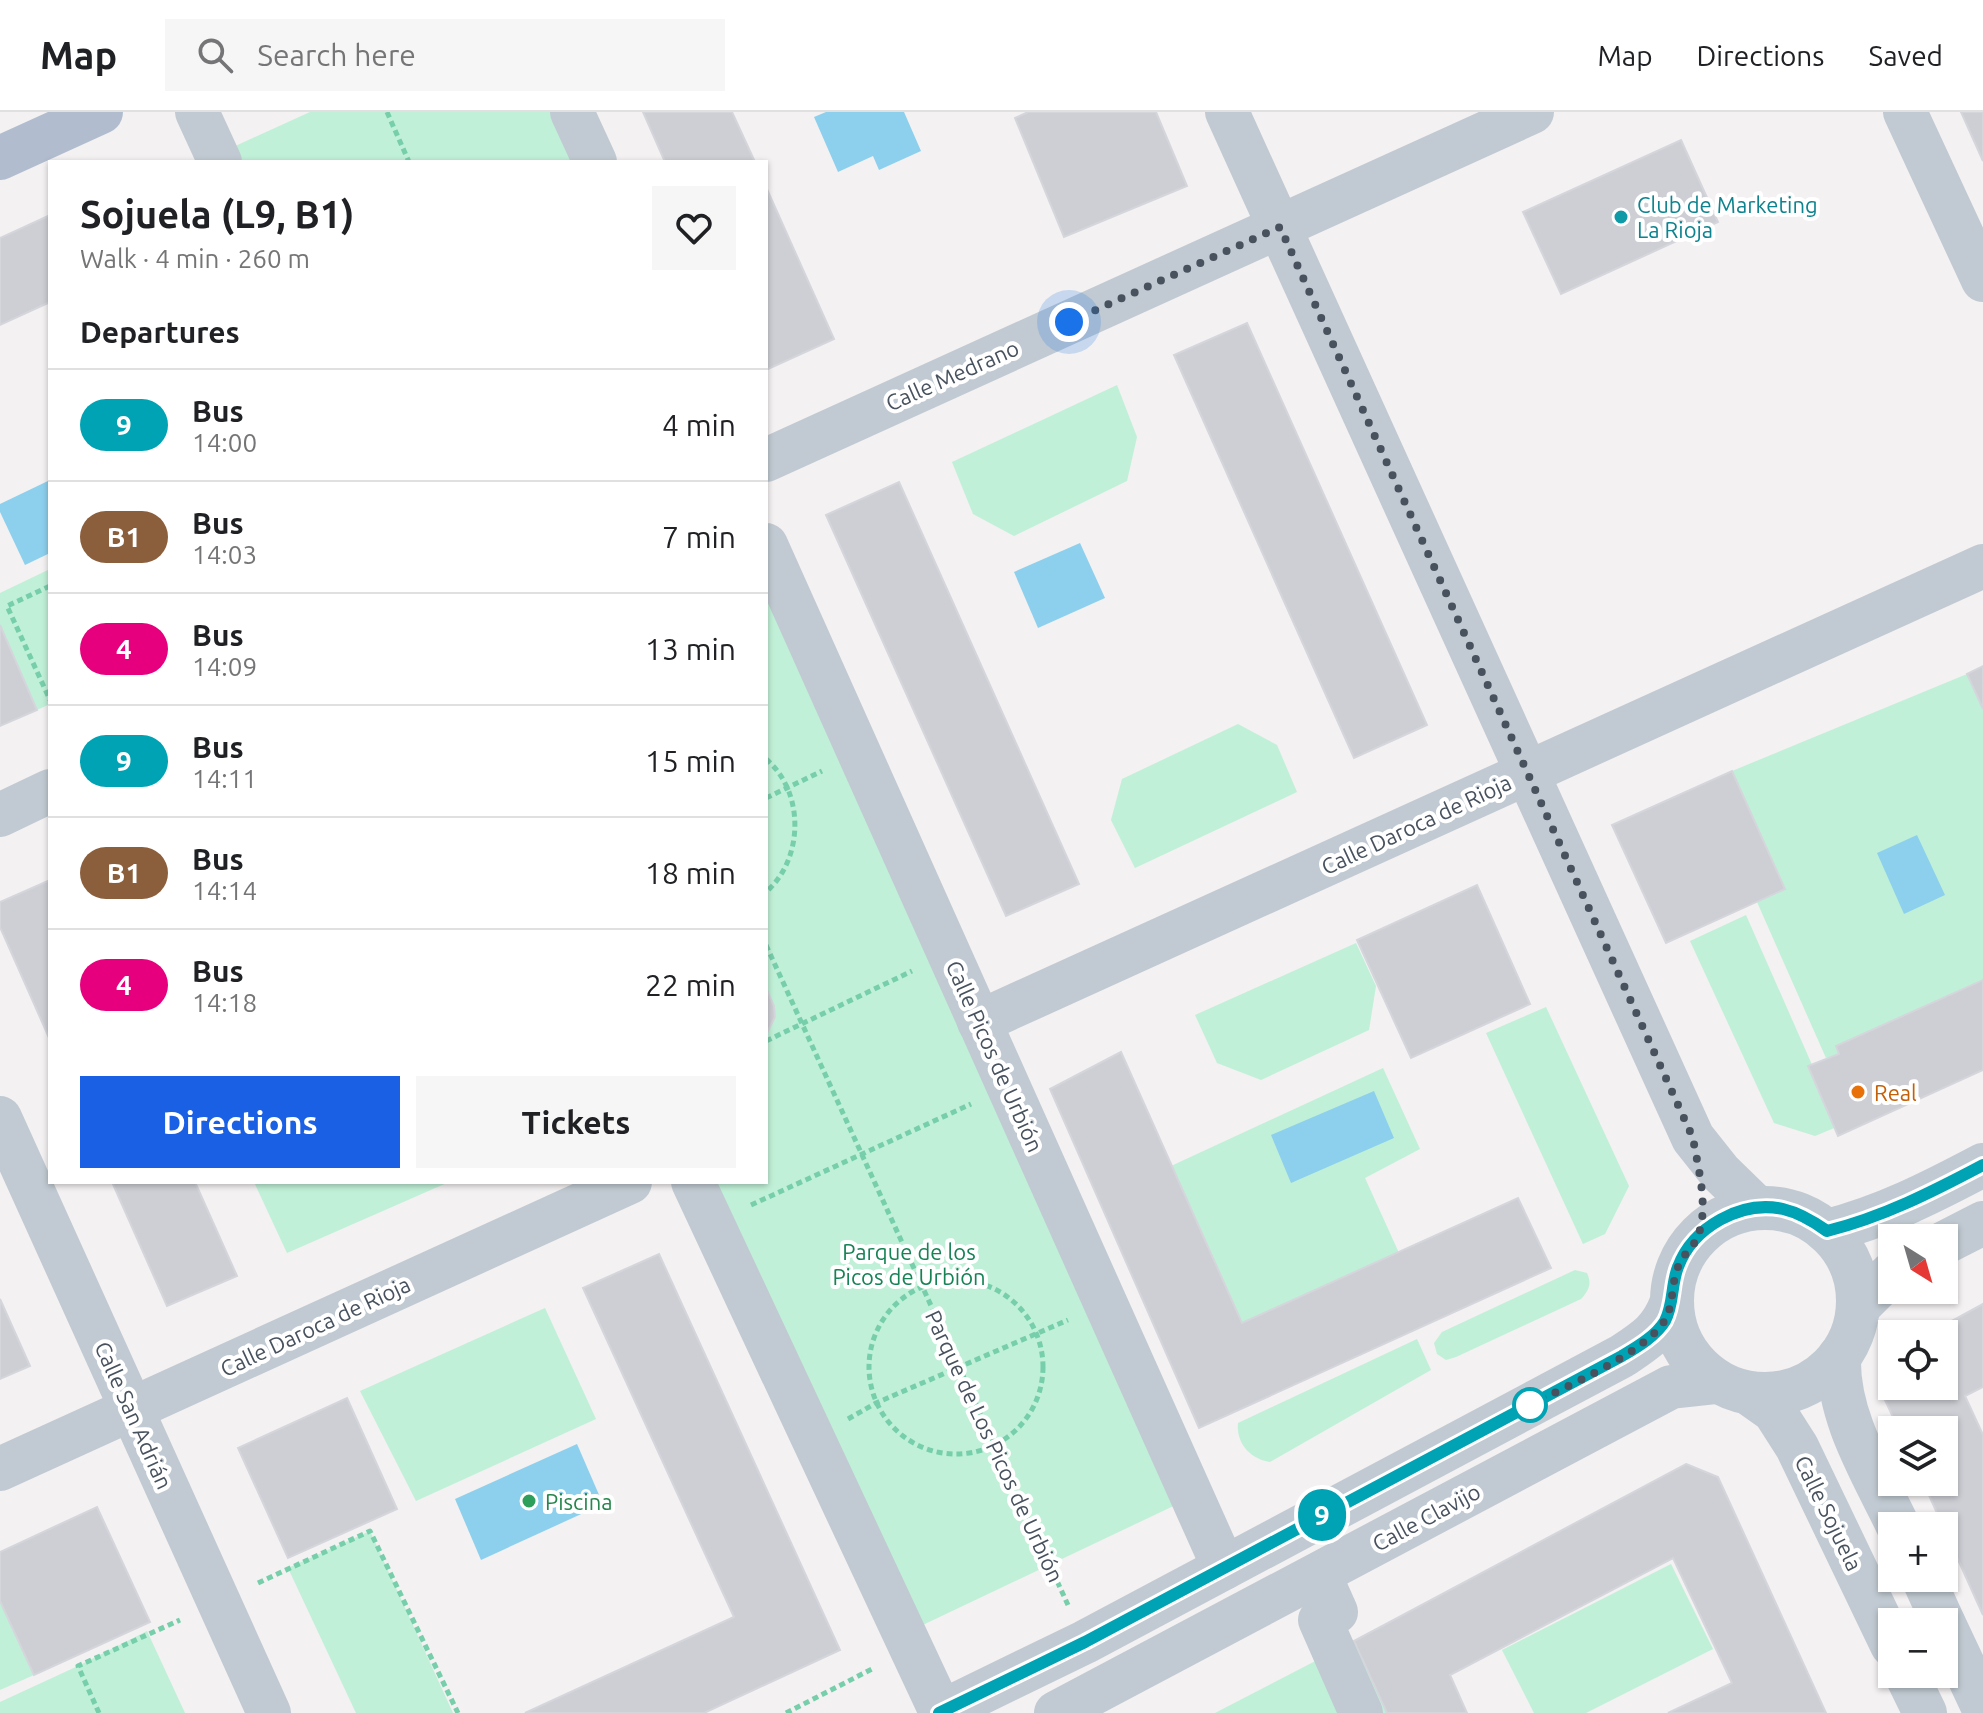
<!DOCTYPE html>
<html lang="en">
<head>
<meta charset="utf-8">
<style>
	:root { --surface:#fff; --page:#f6f6f6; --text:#202124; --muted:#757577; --line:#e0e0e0; --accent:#1960e5 }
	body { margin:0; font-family:Ubuntu,sans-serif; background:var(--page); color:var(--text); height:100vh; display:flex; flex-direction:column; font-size:30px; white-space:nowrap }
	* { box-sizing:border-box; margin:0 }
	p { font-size:26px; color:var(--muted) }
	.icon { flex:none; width:44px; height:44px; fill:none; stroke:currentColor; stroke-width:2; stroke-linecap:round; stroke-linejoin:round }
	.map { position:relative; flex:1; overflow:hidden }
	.details { position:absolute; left:48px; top:48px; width:720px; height:1024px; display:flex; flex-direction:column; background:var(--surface); border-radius:0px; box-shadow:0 2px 6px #0004 }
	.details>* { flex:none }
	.badge { padding:0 16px; border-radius:26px; font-size:28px; line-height:52px }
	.needle { width:52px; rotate:143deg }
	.buttons { position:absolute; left:1878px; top:1112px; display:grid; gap:16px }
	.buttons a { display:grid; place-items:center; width:80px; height:80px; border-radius:0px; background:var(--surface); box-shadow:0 2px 6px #0004; font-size:40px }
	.you { position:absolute; width:40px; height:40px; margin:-20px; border:6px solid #fff; border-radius:50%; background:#1a73e8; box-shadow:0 0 0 12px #1a73e833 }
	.map>.badge { position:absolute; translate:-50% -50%; box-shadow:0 0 0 4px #fff }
	h2 { padding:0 32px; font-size:30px; line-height:72px }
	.round { display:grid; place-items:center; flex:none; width:84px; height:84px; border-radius:0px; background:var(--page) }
	.head { display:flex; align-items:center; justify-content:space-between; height:136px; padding:0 32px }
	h1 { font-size:38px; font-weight:700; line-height:60px }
	.button { display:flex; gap:16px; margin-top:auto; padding:16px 32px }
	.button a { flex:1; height:92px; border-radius:0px; background:var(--accent); color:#fff; font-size:32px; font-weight:700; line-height:92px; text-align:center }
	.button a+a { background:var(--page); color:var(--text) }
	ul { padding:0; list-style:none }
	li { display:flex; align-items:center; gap:24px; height:112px; padding:0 32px; border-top:2px solid var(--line) }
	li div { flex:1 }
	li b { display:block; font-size:30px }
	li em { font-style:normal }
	li .badge { min-width:88px; font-weight:700; text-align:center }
	header { display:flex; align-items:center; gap:48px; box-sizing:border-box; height:112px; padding:0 40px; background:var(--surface); border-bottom:2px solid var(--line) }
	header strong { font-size:38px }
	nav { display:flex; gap:44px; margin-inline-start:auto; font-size:28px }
	.search { width:560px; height:72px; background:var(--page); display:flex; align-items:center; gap:20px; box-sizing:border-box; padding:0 28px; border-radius:0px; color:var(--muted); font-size:30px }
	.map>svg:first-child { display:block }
	.green { fill:#c0f0d7 }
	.water { fill:#8dd0ed }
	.building { fill:#cdcfd5; stroke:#d5d6dc; stroke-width:2 }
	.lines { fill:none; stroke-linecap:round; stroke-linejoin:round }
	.path { stroke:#77ceab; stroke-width:5; stroke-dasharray:6 4; stroke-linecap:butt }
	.minor { stroke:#c1cad2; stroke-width:44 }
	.major { stroke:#b1bdcf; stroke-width:44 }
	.line-casing { stroke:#fff; stroke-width:18 }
	.line { stroke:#00a3b4; stroke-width:12 }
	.walk { stroke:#48525e; stroke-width:8; stroke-dasharray:0 14.4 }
	.culture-dot { fill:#0f9aa8; stroke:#fff; stroke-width:3 }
	.food-dot { fill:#e8710a; stroke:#fff; stroke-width:3 }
	.stop-dot { fill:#fff; stroke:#00a3b4; stroke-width:4 }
	.leisure-dot { fill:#2e9e5b; stroke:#fff; stroke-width:3 }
	.labels { text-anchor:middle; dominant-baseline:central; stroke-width:8; stroke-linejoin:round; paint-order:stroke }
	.culture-label { font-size:22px; fill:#0d838f; stroke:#fff; text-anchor:start }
	.street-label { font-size:22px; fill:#48525e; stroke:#fff }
	.food-label { font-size:22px; fill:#c56008; stroke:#fff; text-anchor:start }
	.park-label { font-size:22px; fill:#178256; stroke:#fff }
	.leisure-label { font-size:22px; fill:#27864d; stroke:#fff; text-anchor:start }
</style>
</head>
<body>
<header>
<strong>Map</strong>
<div class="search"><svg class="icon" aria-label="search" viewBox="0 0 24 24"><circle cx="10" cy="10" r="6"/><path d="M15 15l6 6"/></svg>Search here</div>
<nav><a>Map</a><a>Directions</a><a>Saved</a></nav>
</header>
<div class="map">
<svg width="1983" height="1601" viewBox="0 0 1983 1601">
	<rect width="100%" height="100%" fill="#f3f1f1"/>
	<g class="green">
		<path d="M310,0H554L577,50H237L231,36Z"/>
		<path d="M1117,273L1137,325L1127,369L1014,424L973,402L952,350Z"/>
		<path d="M50,457V592L37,598L0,513V481Z"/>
		<path d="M766,467L1184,1389L908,1520L703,1070H766Z"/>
		<path d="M1967,562L1983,597V868L1836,934L1839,942L1826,946L1757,790L1785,776L1732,659Z"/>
		<path d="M1238,612L1277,633L1297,680L1135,756L1111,708L1122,667Z"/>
		<path d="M1746,803L1839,1014L1815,1024L1774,1011L1690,829Z"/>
		<path d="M1356,831L1376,874L1369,918L1261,968L1217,951L1195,903Z"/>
		<path d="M1546,895L1629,1074L1605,1122L1583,1132L1486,921Z"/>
		<path d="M1383,956L1420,1037L1365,1066L1399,1141L1242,1211L1171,1054Z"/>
		<path d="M254,1070H449L287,1141Z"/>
		<path d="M1575,1158L1587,1161C1592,1172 1589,1178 1581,1187L1456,1245L1446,1248L1437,1242L1434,1231L1442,1220Z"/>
		<path d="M545,1196L596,1307L416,1389L360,1279Z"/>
		<path d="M1417,1227L1431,1258L1270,1350C1250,1347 1236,1331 1238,1311Z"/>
		<path d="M370,1419L453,1601H356L288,1456Z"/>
		<path d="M1671,1452L1713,1537L1586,1601H1534L1502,1538Z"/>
		<path d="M0,1489L34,1563L0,1578Z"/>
		<path d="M147,1519L185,1601H0V1590L78,1554Z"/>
		<path d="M1354,1529L1387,1601H1215Z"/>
	</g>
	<g class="water">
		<path d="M826,0H904L921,39L879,58L873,44L838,60L814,5Z"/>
		<path d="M50,368V441L25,453L0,400V392Z"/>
		<path d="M1080,431L1105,486L1038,516L1014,460Z"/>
		<path d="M1917,723L1945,783L1904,802L1877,741Z"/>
		<path d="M1374,979L1394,1026L1291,1071L1271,1023Z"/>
		<path d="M577,1332L603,1392L481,1448L455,1387Z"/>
	</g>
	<g class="building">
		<path d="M643,0H732L755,50H665Z"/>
		<path d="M1028,0H1156L1187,74L1064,125L1015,6Z"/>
		<path d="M1961,0H1983V49Z"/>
		<path d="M1681,28L1718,110L1561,182L1523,100Z"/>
		<path d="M766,75L834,227L766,258Z"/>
		<path d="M50,103V190L0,213V126Z"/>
		<path d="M1247,211L1427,613L1354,646L1174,243Z"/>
		<path d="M899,370L1079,772L1006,804L826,403Z"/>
		<path d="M0,513L37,598L0,614Z"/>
		<path d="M1983,554V597L1967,562Z"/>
		<path d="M1732,659L1785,777L1666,831L1612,713Z"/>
		<path d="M50,768V928L0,815V790Z"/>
		<path d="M1477,773L1530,892L1411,946L1357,828Z"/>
		<path d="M1983,868V958L1838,1024L1808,954L1839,942L1836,934Z"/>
		<path d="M766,876L774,894L775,905L766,923Z"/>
		<path d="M1121,940L1242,1211L1518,1086L1551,1156L1199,1316L1050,977Z"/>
		<path d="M112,1070H195L237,1164L167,1194Z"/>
		<path d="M659,1142L840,1538L704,1601H525L734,1505L583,1176Z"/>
		<path d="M0,1187L30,1254L0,1267Z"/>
		<path d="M1983,1192V1275L1965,1284L1983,1323V1503L1923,1370H1944V1318H1899L1884,1286L1892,1261V1274H1944V1222H1928Z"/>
		<path d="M347,1286L397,1397L288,1446L238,1336Z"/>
		<path d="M1686,1352L1718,1365L1826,1601H1668L1732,1571L1673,1446L1450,1563L1467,1601H1387L1354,1529Z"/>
		<path d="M97,1395L150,1510L34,1563L0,1489V1440Z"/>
	</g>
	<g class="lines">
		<g class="path">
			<path d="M387,0L409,50"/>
			<path d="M50,474L7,494L50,588"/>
			<path d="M766,647C805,680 804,747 766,780"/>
			<path d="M766,686L822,659"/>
			<path d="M766,833L1068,1493"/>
			<path d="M766,929L912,859"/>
			<path d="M751,1093L971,992"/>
			<circle cx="956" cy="1255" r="87"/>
			<path d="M848,1307L876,1291L1068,1208"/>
			<path d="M258,1471L370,1419L458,1601"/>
			<path d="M99,1601L78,1554L180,1508"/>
			<path d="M786,1601L874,1556"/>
		</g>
		<g class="minor">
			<path d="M197,0L220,50"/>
			<path d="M572,0L595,50"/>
			<path d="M1227,0L1693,1026L1720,1060L1756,1095"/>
			<path d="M1905,0L1983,168"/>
			<path d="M766,348L1532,0"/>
			<path d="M766,433L1224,1456"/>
			<path d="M0,703L50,679"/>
			<path d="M979,910L1983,454"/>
			<path d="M0,1006L269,1601"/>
			<path d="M693,1070L941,1600"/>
			<circle cx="1765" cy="1189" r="93"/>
			<path d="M1827,1119C1883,1105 1932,1080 1983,1053"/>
			<path d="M1944,1131L1983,1111"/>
			<path d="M1859,1194L1892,1161"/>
			<path d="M1839,1245C1837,1305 1873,1361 1898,1414"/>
			<path d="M1750,1282L1774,1299L1797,1335L1892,1533"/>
			<path d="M0,1357L630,1070"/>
			<path d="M1319,1462L1336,1500L1320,1508L1361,1601"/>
			<path d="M1923,1466L1943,1510"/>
			<path d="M1944,1512L1983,1595"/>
			<path d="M1906,1562L1925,1601"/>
			<path d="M939,1601L1085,1530L1622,1244C1646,1228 1661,1219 1671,1192"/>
			<path d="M1056,1601L1671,1275L1717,1270"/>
		</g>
		<path class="major" d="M0,46L101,0"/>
	</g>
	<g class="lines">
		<defs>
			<path id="line" d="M939,1601L1085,1530L1622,1244C1637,1235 1656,1224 1665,1209C1674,1192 1671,1172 1678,1155C1693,1115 1741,1088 1783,1097C1800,1101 1813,1109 1827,1119C1883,1105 1932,1080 1983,1053"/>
		</defs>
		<use href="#line" class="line-casing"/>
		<use href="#line" class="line"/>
		<path class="walk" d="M1069,210L1280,115L1693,1026C1698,1056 1709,1095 1698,1124C1694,1135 1682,1143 1678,1155C1671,1172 1674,1192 1665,1208C1647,1240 1563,1276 1530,1293"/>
	</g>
	<circle class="culture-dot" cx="1621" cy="105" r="8"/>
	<circle class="food-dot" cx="1858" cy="980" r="8"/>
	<circle class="stop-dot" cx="1530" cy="1293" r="16"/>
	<circle class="leisure-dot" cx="529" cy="1389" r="8"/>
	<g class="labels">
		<g class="culture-label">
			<text x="1637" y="92">Club de Marketing<tspan x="1637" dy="25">La Rioja</tspan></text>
		</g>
		<g class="street-label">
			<text transform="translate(952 263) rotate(-24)">Calle Medrano</text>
			<text transform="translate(1416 712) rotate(-25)">Calle Daroca de Rioja</text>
			<text transform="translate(995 944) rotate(66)">Calle Picos de Urbión</text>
			<text transform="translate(315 1214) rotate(-25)">Calle Daroca de Rioja</text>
			<text transform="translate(134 1303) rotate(66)">Calle San Adrián</text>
			<text transform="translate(995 1334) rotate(65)">Parque de Los Picos de Urbión</text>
			<text transform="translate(1829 1401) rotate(64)">Calle Sojuela</text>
			<text transform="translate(1426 1405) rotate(-28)">Calle Clavijo</text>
		</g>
		<g class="food-label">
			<text x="1874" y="980">Real</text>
		</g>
		<g class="park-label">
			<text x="909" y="1139">Parque de los<tspan x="909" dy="25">Picos de Urbión</tspan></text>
		</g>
		<g class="leisure-label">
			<text x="545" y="1389">Piscina</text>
		</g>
	</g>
</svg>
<div class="buttons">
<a><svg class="needle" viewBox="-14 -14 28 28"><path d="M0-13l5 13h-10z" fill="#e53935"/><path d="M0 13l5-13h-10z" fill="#757577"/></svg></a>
<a><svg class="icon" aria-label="locate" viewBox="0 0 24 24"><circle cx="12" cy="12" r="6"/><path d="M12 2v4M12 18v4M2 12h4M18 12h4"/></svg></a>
<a><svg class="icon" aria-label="layers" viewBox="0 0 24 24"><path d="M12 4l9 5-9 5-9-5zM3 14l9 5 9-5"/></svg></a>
<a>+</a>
<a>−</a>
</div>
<div class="you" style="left:1069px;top:210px"></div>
<b class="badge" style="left:1322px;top:1403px;background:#00a3b4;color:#fff">9</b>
<section class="details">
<div class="head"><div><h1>Sojuela (L9, B1)</h1><p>Walk · 4 min · 260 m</p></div><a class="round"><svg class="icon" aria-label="heart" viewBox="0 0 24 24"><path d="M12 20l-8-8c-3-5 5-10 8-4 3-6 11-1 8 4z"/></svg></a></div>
<h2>Departures</h2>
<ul>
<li><span class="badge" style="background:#00a3b4;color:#fff">9</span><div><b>Bus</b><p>14:00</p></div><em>4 min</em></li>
<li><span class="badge" style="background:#8b5e3c;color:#fff">B1</span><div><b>Bus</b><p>14:03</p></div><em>7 min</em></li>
<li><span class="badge" style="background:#e6007e;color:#fff">4</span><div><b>Bus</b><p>14:09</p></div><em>13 min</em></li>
<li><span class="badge" style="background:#00a3b4;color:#fff">9</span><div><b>Bus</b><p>14:11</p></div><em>15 min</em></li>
<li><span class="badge" style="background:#8b5e3c;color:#fff">B1</span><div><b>Bus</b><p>14:14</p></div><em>18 min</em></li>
<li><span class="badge" style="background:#e6007e;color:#fff">4</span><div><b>Bus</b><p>14:18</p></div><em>22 min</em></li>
</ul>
<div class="button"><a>Directions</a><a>Tickets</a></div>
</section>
</div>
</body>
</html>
